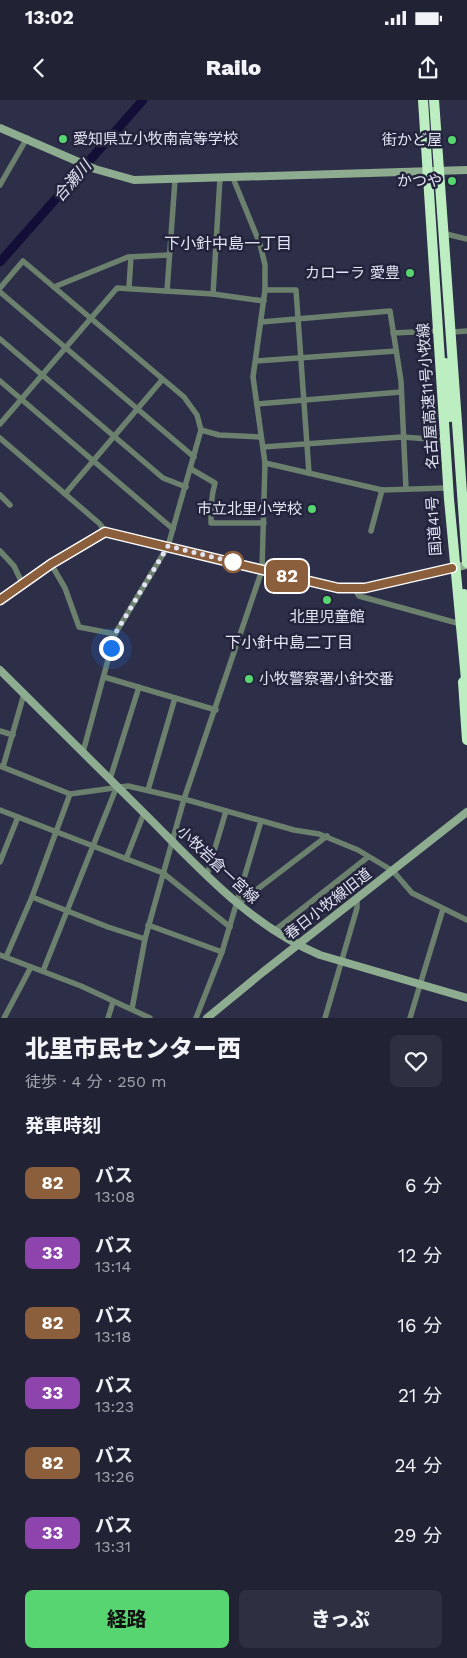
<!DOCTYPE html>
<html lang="ja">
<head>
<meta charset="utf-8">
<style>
	:root { --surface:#222235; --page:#2e2f41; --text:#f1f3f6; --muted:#a2a4ad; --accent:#57d570 }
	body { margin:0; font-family:"Work Sans","Noto Sans JP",sans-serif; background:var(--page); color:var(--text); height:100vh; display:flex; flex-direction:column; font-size:19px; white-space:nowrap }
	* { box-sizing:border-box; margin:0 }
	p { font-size:16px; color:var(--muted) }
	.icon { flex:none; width:28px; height:28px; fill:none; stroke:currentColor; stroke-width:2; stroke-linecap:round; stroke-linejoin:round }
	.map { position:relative; height:918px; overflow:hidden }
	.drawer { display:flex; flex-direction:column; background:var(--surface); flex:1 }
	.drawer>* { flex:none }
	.badge { padding:0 10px; border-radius:8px; font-size:18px; line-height:32px }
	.you { position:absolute; width:25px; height:25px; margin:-12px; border:4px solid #fff; border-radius:50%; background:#1a73e8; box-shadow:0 0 0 8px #1a73e833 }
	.map>.badge { position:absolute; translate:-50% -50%; box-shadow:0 0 0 2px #fff }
	h2 { padding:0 25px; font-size:19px; line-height:45px }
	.round { display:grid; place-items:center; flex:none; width:52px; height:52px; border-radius:8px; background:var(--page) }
	.head { display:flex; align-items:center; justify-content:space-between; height:85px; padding:0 25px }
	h1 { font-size:24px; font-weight:800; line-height:38px }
	.action { display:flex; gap:10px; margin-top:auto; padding:10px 25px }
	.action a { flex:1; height:58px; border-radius:8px; background:var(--accent); color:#111; font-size:20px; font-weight:800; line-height:58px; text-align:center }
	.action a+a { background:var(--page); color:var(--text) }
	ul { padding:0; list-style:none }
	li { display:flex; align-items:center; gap:15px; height:70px; padding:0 25px }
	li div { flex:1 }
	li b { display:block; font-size:19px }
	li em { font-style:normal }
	li .badge { min-width:55px; font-weight:700; text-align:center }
	.status { display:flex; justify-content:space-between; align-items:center; height:35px; padding:0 25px; background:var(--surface); direction:ltr }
	.status svg { height:14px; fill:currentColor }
	header { display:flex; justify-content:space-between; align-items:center; height:65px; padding:0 25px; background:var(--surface); font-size:22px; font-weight:800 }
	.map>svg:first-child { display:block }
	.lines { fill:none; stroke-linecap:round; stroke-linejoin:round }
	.river { stroke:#130e38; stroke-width:9 }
	.street { stroke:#6c806e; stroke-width:5.5 }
	.secondary { stroke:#8dac90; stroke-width:8 }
	.highway { stroke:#bdeec2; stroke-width:10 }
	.highway-bridge { stroke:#bdeec2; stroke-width:10 }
	.line-casing { stroke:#fff; stroke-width:11 }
	.line { stroke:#8b5e3c; stroke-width:8 }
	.walk { stroke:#e2e4f4; stroke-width:5; stroke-dasharray:0 9 }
	.poi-dot { fill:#57d570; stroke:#23243c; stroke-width:2 }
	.stop-dot { fill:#fff; stroke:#8b5e3c; stroke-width:2.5 }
	.labels { text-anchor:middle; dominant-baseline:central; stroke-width:5; stroke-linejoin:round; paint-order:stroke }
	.poi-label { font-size:15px; fill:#e2e4f4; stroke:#23243c; text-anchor:end }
	.street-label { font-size:15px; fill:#e2e4f4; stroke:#23243c }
	.water-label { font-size:16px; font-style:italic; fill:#e1e3f3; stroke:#23243c }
	.neighbourhood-label { font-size:16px; fill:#e2e4f4; stroke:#23243c }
</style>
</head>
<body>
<div class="status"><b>13:02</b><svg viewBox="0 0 49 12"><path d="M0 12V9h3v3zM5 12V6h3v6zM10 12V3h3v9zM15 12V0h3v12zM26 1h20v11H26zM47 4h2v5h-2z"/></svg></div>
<header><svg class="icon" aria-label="back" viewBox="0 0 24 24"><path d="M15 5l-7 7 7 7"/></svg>Railo<svg class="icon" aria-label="share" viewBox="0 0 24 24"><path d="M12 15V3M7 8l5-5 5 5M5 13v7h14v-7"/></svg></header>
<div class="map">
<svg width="467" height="918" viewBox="0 0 467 918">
	<rect width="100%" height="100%" fill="#2d2e47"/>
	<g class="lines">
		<path class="river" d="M0,162L143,0"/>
		<g class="street">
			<path d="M0,85L27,38"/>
			<path d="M446,134L467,139"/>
			<path d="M54,187L128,157L169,155"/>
			<path d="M129,187L131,157"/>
			<path d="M0,188L23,161L184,297L197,315L201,330L168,446L115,534L83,652"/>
			<path d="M265,190H296L309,373"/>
			<path d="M167,191L175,80"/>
			<path d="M0,192L194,357"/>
			<path d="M213,194L220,78"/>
			<path d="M261,222L390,211L401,281L406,389"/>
			<path d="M453,232L467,231"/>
			<path d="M393,233L436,231"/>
			<path d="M0,239L163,378L186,387"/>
			<path d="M256,261L396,251"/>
			<path d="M0,281L173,429"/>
			<path d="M257,304L401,292"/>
			<path d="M0,324L117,188L213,194L264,201"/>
			<path d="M201,330L219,335L261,337"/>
			<path d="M0,338L100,424L105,432"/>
			<path d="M263,347L402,337L443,340"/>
			<path d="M265,363L382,390L446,388"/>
			<path d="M191,369L215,383C211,397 211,408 211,423H264"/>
			<path d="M65,394L162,280"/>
			<path d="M0,395L10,405"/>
			<path d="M371,431L382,390"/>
			<path d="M0,451L14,466L23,485"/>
			<path d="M51,464L65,488L79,527L115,534"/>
			<path d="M354,488L359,496L457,523"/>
			<path d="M104,577L216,610"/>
			<path d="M0,631L13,635"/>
			<path d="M0,666L70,694L128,686L184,699L294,730L319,734L358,750L393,771L412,793L467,820"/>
			<path d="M3,667L24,594"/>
			<path d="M110,679L139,587"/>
			<path d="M148,690L175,598"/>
			<path d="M0,710L163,773L230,827"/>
			<path d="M126,759L144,713"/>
			<path d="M0,762L18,717"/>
			<path d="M207,775L226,711"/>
			<path d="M32,797L108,827L145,839"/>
			<path d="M238,804L327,736"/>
			<path d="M148,825L222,852"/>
			<path d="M274,831L368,757"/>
			<path d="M0,855L81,886L150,918"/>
			<path d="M6,857L32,797L70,694"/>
			<path d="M43,871L117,686"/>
			<path d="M132,909L145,839L184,699L262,470L265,363L253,277L265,190V165L260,144L233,78"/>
			<path d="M4,918L31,867"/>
			<path d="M108,918L113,902"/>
			<path d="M196,918L222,852L261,721"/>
			<path d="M325,918L357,808V799"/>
			<path d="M410,918L443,809"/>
		</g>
		<g class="secondary">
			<path d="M0,28L95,69L134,80L467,70"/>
			<path d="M0,500L51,464L105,432L338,488H365L467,465"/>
			<path d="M0,570C50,619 100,669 150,719C202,771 251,826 320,855L467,898"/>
			<path d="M207,918L263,872L467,712"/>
		</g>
		<g class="highway">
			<path d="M445,263L450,317"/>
			<path d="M464,494L467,537"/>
			<path d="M463,582L467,640"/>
		</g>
		<g class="highway-bridge">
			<path d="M423,0L449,399L467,590"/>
			<path d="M434,0L467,463"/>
		</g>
	</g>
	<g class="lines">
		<defs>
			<path id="line" d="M0,500L51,464L105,432L338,488H365L452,468"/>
		</defs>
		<use href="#line" class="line-casing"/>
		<use href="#line" class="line"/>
		<path class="walk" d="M111,548L115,534L168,446L233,462"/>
	</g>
	<g class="poi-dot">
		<circle cx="63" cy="39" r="5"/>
		<circle cx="452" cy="40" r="5"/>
		<circle cx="452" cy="81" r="5"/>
		<circle cx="410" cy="173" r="5"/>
		<circle cx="312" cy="409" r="5"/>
		<circle cx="327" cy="500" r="5"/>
		<circle cx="249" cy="579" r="5"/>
	</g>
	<circle class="stop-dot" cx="233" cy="462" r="10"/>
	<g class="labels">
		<g class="poi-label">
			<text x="73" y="39" text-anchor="start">愛知県立小牧南高等学校</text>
			<text x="442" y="40">街かど屋</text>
			<text x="442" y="81">かつや</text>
			<text x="400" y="173">カローラ 愛豊</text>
			<text x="302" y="409">市立北里小学校</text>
			<text x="327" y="517" text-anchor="middle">北里児童館</text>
			<text x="259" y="579" text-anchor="start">小牧警察署小針交番</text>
		</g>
		<g class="street-label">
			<text transform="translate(428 296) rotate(-94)">名古屋高速11号小牧線</text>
			<text transform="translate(434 426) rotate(-94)">国道41号</text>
			<text transform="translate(218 765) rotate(43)">小牧岩倉一宮線</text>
			<text transform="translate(328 804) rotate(-38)">春日小牧線旧道</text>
		</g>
		<g class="water-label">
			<text transform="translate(72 81) rotate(-49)">合瀬川</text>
		</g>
		<g class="neighbourhood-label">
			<text x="228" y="143">下小針中島一丁目</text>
			<text x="289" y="542">下小針中島二丁目</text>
		</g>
	</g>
</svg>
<div class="you" style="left:111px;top:548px"></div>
<b class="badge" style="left:287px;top:476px;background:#8b5e3c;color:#fff">82</b>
</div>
<section class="drawer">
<div class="head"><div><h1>北里市民センター西</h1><p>徒歩 · 4 分 · 250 m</p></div><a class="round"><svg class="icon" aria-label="heart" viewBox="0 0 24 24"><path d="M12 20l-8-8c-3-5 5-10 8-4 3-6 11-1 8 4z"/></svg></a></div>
<h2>発車時刻</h2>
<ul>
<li><span class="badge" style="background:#8b5e3c;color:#fff">82</span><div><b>バス</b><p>13:08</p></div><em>6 分</em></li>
<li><span class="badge" style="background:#8e44ad;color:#fff">33</span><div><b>バス</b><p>13:14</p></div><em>12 分</em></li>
<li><span class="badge" style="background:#8b5e3c;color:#fff">82</span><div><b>バス</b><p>13:18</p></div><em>16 分</em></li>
<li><span class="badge" style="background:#8e44ad;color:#fff">33</span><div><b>バス</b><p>13:23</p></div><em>21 分</em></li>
<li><span class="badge" style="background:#8b5e3c;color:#fff">82</span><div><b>バス</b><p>13:26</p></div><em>24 分</em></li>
<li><span class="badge" style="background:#8e44ad;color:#fff">33</span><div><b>バス</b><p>13:31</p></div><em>29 分</em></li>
</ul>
<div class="action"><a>経路</a><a>きっぷ</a></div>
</section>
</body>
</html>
